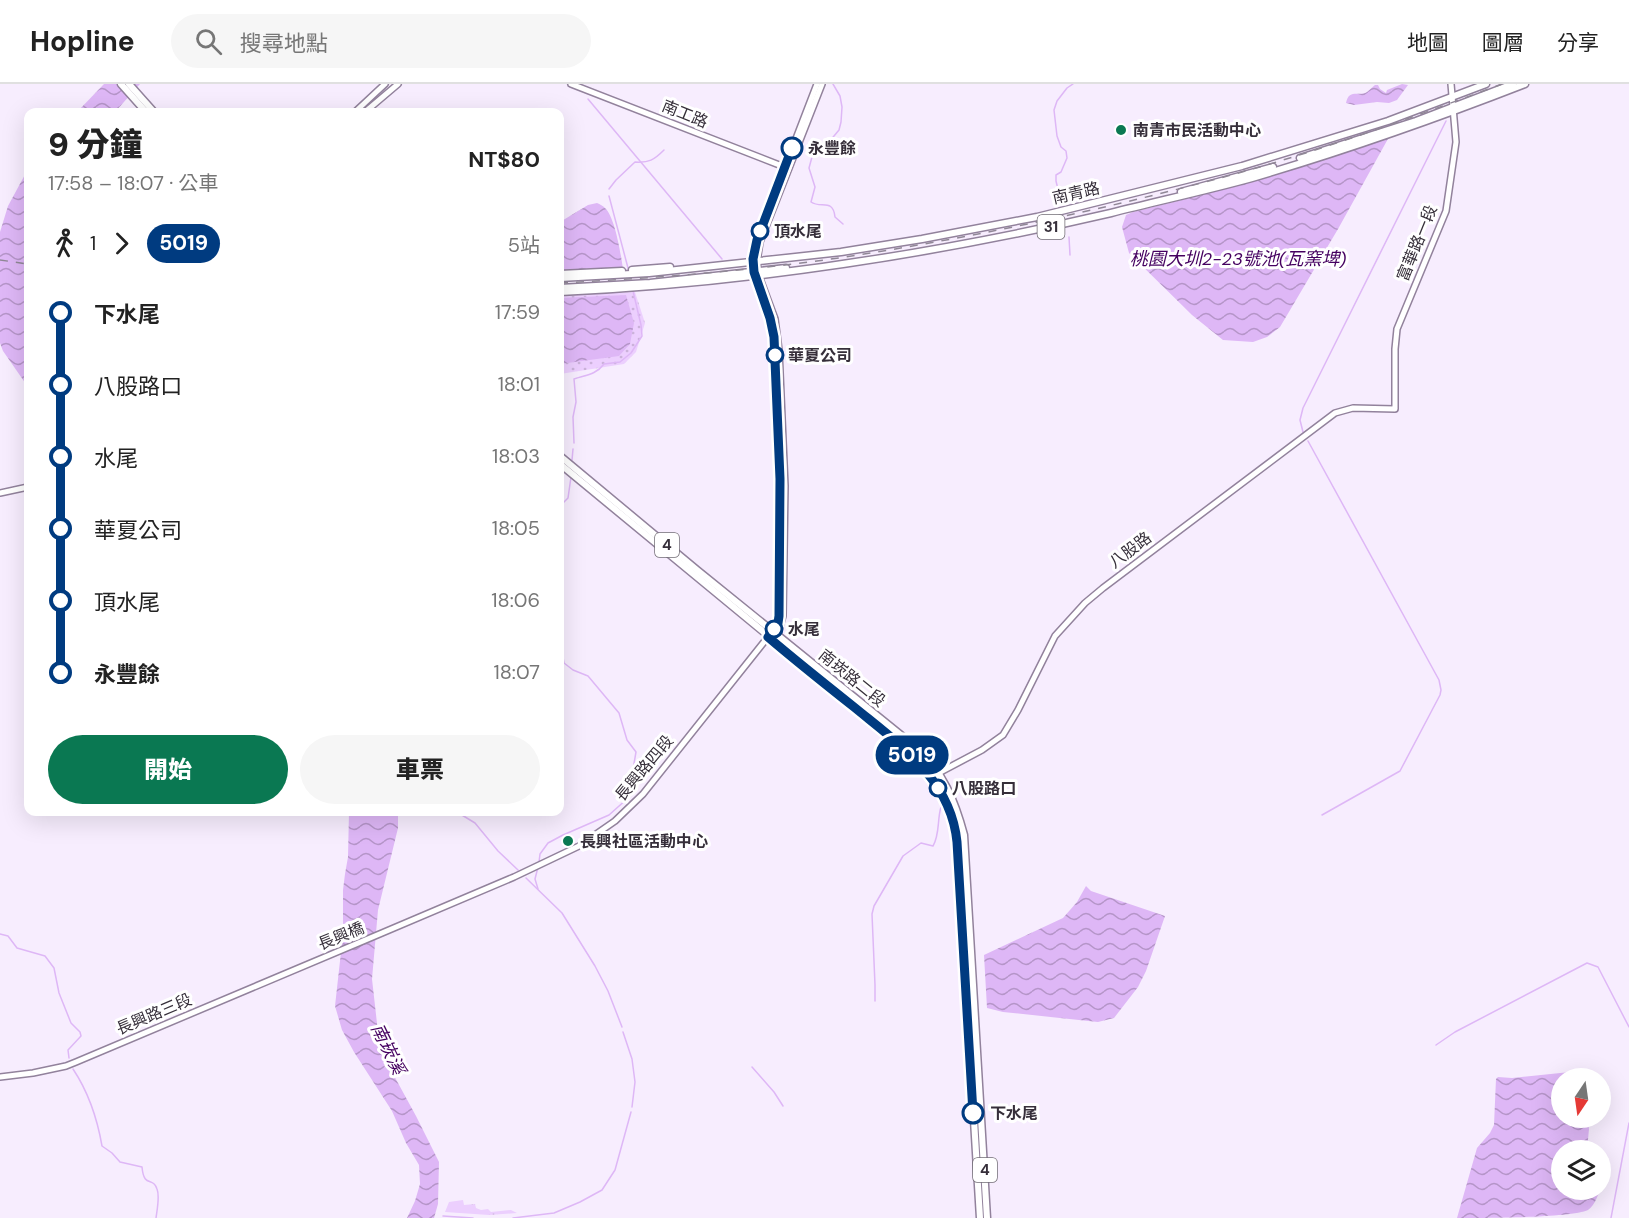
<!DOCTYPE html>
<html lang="zh-TW">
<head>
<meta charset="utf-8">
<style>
	:root { --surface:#fff; --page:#f6f6f6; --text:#222; --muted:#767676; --line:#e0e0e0; --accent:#0a7852 }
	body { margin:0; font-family:"DM Sans","Noto Sans TC",sans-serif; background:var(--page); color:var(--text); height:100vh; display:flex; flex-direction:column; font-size:22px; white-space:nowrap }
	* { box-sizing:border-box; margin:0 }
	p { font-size:20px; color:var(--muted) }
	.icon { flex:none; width:33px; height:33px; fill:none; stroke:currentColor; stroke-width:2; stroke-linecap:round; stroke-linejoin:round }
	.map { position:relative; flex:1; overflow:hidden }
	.drawer { position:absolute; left:24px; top:24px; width:540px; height:708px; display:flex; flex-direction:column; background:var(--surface); border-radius:12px; box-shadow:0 6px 24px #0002 }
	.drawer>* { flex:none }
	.badge { padding:0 12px; border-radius:20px; font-size:21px; line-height:39px }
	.needle { width:39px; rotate:193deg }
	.fabs { position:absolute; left:1551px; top:984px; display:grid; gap:12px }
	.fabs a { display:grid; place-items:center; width:60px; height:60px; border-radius:50%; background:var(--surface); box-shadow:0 6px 24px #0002; font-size:30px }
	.map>.badge { position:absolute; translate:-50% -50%; box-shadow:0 0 0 3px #fff }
	.legs { display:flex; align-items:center; gap:9px; height:66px; padding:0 24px; font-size:20px }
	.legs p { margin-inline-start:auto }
	.overview { display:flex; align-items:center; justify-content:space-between; height:102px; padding:0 24px }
	h1 { font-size:33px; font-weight:800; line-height:45px }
	.button { display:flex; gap:12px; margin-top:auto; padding:12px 24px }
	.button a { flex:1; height:69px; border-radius:36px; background:var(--accent); color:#fff; font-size:24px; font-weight:800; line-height:69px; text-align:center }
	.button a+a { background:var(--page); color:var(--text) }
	ul { padding:0 24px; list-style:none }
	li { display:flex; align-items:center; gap:21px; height:72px; font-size:22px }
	li i { display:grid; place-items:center; width:9px; height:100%; margin:0 8px; background:currentColor }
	li i::after { content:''; width:15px; height:15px; margin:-8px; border:4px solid; border-radius:50%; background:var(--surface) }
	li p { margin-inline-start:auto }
	li:first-child i { background:linear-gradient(#0000 50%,currentColor 0) }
	li:last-child i { background:linear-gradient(currentColor 50%,#0000 0) }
	header { display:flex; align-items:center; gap:36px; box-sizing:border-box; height:84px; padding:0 30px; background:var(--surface); border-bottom:2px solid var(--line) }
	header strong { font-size:28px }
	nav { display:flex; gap:33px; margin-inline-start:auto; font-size:21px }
	.search { width:420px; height:54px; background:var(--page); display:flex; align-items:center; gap:15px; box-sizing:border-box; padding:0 21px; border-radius:33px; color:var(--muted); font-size:22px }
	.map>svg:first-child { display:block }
	.grass { fill:url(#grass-tufts) }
	.park { fill:url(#park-dots) }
	.water { fill:url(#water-waves) }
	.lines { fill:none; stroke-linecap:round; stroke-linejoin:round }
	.stream { stroke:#deb7f6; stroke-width:1.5 }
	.secondary-casing { stroke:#92829c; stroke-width:8 }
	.primary-casing { stroke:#92829c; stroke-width:9 }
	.secondary { stroke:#fff; stroke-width:5 }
	.primary { stroke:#fff; stroke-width:6 }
	.rail { stroke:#908896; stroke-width:1.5; stroke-dasharray:8 8; stroke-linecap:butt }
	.line-1-casing { stroke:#fff; stroke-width:14 }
	.line-1 { stroke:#003b80; stroke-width:9 }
	.poi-dot { fill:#0a7852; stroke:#fff; stroke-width:2 }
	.stop-1-dot { fill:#fff; stroke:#003b80; stroke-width:3 }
	.labels { text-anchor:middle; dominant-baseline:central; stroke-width:6; stroke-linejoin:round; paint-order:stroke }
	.shield { fill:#fff; stroke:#726d75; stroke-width:1.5 }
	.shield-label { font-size:15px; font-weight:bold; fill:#362f3a }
	.street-label { font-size:16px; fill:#362f3a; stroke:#fff }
	.poi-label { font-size:16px; font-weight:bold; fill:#362f3a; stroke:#fff; text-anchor:start }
	.stop-label { font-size:16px; font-weight:bold; fill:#362f3a; stroke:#fff; text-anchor:start }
	.water-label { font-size:18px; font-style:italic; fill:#450060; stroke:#fff }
</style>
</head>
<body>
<header>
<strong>Hopline</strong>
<div class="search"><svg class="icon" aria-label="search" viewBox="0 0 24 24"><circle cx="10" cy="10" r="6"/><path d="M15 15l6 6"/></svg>搜尋地點</div>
<nav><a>地圖</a><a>圖層</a><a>分享</a></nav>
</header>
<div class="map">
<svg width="1629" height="1134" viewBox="0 0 1629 1134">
	<defs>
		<pattern id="grass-tufts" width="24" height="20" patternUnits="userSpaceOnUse" patternTransform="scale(1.5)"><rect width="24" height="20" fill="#eccffe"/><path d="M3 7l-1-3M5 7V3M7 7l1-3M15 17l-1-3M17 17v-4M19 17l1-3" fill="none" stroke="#cbb2da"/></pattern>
		<pattern id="park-dots" width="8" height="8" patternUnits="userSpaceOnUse" patternTransform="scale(1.5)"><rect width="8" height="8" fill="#eccffe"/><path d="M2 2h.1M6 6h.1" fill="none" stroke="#cbb2da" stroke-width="1.8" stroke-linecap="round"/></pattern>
		<pattern id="water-waves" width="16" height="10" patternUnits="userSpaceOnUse" patternTransform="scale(1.5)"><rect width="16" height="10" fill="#deb7f6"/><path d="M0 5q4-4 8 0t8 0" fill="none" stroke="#b595c8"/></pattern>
	</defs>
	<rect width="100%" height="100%" fill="#f7edfe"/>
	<path class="grass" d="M463,1116L464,1121L475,1120L476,1124L481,1126L488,1125L491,1128L511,1126L517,1129L489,1131L445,1128L449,1118Z"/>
	<path class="park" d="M635,208L645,239L636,268L624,280L560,290V211Z"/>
	<g class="water">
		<path d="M104,0H140L115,28H77Z"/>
		<path d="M1402,0L1408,1L1397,16L1389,19L1377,18L1354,21L1346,19C1349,4 1359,13 1367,8C1370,6 1372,3 1375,1H1378L1380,5L1386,9L1387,6Z"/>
		<path d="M1389,53L1338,145L1280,243L1267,253L1253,258L1223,256L1192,231L1129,169L1122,143L1126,131L1133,128L1206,110Z"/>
		<path d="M28,85V197L27,206L28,303L3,267L0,259V148L8,122Z"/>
		<path d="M597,119C600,120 603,122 605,124C615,133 621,171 623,185L560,188V138L588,121Z"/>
		<path d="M626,211L634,239L630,260L619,272L560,280V214Z"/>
		<path d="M349,728H398V744L378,826L372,895L380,966L416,1032L439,1078L438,1120L434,1134H407L415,1117L420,1100L419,1081L406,1059L392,1027L354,968L342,946L335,922L343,850V806L345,790L348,773Z"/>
		<path d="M1086,802L1091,807L1165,832L1146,887L1138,903L1114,934L1098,938L1003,928L987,924L984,871L1063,834L1077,818Z"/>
		<path d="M1570,988L1573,991L1574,994H1562V1034H1587L1589,1045L1587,1066H1562V1106H1600C1597,1113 1595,1121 1588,1126C1571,1134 1483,1134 1457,1134L1477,1064L1490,1049L1494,1041L1496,995L1498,993L1512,994Z"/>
	</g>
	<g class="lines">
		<g class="stream">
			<path d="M833,0L840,12L842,23L841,38L839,46L829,58L824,68L812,73L809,84L815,103L811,118C821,125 833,114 835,133L843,140"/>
			<path d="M588,15L722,175"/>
			<path d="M609,105L616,96L635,78C649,79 654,76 664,66"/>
			<path d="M609,112L628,184"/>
			<path d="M1061,118L1056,97V91L1061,88L1067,74L1066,67L1061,63L1057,52L1054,26L1057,17L1067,4L1073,0"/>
			<path d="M1069,153L1070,171"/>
			<path d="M1303,348L1300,336L1303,324L1446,37"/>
			<path d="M1308,357L1439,596L1441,606L1440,611L1400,687L1322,731"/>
			<path d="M574,359L573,333L576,318L574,295C585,291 596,291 604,280L620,278L631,269L642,252L641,241L633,207"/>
			<path d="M572,376L573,365"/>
			<path d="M560,422L568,414L571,393"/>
			<path d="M457,728L475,739L498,767L518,786"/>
			<path d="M539,778L540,770L548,759L563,751L609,731L628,714L636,668L627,656L619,629L588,592L573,586L564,579L560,557"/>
			<path d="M538,783L535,795L538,805"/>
			<path d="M526,794L562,829L595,882L608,907L622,943"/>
			<path d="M0,850L8,852L17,864L45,872L54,884L59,909L71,939L80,948L81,952L68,966L69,974"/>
			<path d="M875,917V901L872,830L874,822L903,772L921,759L933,762C940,750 937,736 941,723"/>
			<path d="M623,948L632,975L635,998L632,1023"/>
			<path d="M1436,961L1455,948L1587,879L1598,883L1629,943"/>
			<path d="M752,983L774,1008L783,1022"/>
			<path d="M73,985C89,1009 97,1033 102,1062L112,1069L120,1078L142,1083C144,1105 153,1092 157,1105C160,1112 157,1126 156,1134"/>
			<path d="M443,1132L473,1134"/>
			<path d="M513,1134L554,1129L580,1118L602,1106L615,1086L631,1028"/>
			<path d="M1611,1134L1629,1039"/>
		</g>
		<defs>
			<g id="secondary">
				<path d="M571,0L787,84"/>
				<path d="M355,28L385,0"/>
				<path d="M365,28L398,0"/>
				<path d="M0,409L28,403"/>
				<path d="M772,551L779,545L783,532L785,402L779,266L775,235L759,192L757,178L760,158L822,0"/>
				<path d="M931,693L982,666L1003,651L1018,626L1055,552L1085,519L1103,504L1335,329L1353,324L1395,325V265L1397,245L1446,127L1456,58L1451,0"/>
				<path d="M0,993L33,989L66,982L76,978L382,849L514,793L579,762L615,737L643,710L768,553L778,539L780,395L774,253L773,245C764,216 747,187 757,156L817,0"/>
			</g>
			<g id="primary">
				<path d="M121,0L146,28"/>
				<path d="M129,0L154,28"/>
				<path d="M1300,74L1416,37L1513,0"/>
				<path d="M1181,108L1273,83"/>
				<path d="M632,186L670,183"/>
				<path d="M560,190L622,187"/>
				<path d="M560,194L649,189L841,168L922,155L1037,133L1242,82L1388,37L1486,0"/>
				<path d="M560,204L650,199L786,184"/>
				<path d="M560,208C746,199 930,171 1111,129C1158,117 1205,107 1252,94C1344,67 1435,35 1525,0"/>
				<path d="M560,372L697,486L917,664C943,688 955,717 964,751L987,1134"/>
				<path d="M560,380L908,667C933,692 953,721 957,758L980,1134"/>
			</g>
		</defs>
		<use href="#secondary" class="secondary-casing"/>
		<use href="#primary" class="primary-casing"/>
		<use href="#secondary" class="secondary"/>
		<use href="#primary" class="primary"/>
		<g class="rail">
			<path d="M0,176L28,180"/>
			<path d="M560,199C655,194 750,187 845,173C976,153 1107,125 1235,90C1325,65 1414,33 1502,0"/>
		</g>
	</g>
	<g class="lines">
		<defs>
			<path id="line-1" d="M792,64L757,156L753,175L754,188L770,234L774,253L780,395L779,532L778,539L768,553C796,577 825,600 854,623C899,660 951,695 957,758L973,1029"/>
		</defs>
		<use href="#line-1" class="line-1-casing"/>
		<use href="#line-1" class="line-1"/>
	</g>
	<g class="poi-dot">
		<circle cx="1121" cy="46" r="6"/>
		<circle cx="568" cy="757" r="6"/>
	</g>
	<g class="stop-1-dot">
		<circle cx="792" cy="64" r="10"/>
		<circle cx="760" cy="147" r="8"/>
		<circle cx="775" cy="271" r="8"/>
		<circle cx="774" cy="545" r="8"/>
		<circle cx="938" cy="704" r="8"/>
		<circle cx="973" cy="1029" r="10"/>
	</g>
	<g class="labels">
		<g class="shield">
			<rect x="1037.5" y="131" width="27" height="24" rx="4.5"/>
			<rect x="655" y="449" width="24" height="24" rx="4.5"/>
			<rect x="973" y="1074" width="24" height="24" rx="4.5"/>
		</g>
		<g class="shield-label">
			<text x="1051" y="143">31</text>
			<text x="667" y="461">4</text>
			<text x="985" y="1086">4</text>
		</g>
		<g class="street-label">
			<text transform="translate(685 30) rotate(22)">南工路</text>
			<text transform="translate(1076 109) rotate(-13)">南青路</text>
			<text transform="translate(1417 159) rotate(-68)">富華路一段</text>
			<text transform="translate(1130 466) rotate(-37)">八股路</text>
			<text transform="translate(852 594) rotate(39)">南崁路二段</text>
			<text transform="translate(644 684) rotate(-50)">長興路四段</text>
			<text transform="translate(341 852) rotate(-22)">長興橋</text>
			<text transform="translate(154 930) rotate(-23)">長興路三段</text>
		</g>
		<g class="poi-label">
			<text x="1133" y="46">南青市民活動中心</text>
			<text x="580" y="757">長興社區活動中心</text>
		</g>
		<g class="stop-label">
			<text x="808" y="64">永豐餘</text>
			<text x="774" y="147">頂水尾</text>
			<text x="788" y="271">華夏公司</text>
			<text x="788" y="545">水尾</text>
			<text x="952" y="704">八股路口</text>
			<text x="990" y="1029">下水尾</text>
		</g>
		<g class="water-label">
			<text x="1238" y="175">桃園大圳2-23號池(瓦窯埤)</text>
			<text transform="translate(388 965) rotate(64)">南崁溪</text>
		</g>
	</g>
</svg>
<div class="fabs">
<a><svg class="needle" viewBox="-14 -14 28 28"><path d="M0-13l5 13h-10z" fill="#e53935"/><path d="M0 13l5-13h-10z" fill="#767676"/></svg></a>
<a><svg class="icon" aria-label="layers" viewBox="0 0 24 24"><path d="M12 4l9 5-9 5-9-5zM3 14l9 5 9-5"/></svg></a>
</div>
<b class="badge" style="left:912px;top:671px;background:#003b80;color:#fff">5019</b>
<section class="drawer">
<div class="overview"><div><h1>9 分鐘</h1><p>17:58 – 18:07 · 公車</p></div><b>NT$80</b></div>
<div class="legs"><svg class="icon" aria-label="walk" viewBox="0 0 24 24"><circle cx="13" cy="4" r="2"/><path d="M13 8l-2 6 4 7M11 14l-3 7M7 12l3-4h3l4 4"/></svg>1<svg class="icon" aria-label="forward" viewBox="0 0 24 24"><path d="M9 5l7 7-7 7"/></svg><b class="badge" style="background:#003b80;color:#fff">5019</b><p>5站</p></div>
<ul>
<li><i style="color:#003b80"></i><b>下水尾</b><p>17:59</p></li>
<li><i style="color:#003b80"></i><span>八股路口</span><p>18:01</p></li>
<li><i style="color:#003b80"></i><span>水尾</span><p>18:03</p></li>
<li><i style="color:#003b80"></i><span>華夏公司</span><p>18:05</p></li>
<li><i style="color:#003b80"></i><span>頂水尾</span><p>18:06</p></li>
<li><i style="color:#003b80"></i><b>永豐餘</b><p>18:07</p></li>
</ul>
<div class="button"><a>開始</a><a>車票</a></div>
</section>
</div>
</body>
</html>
